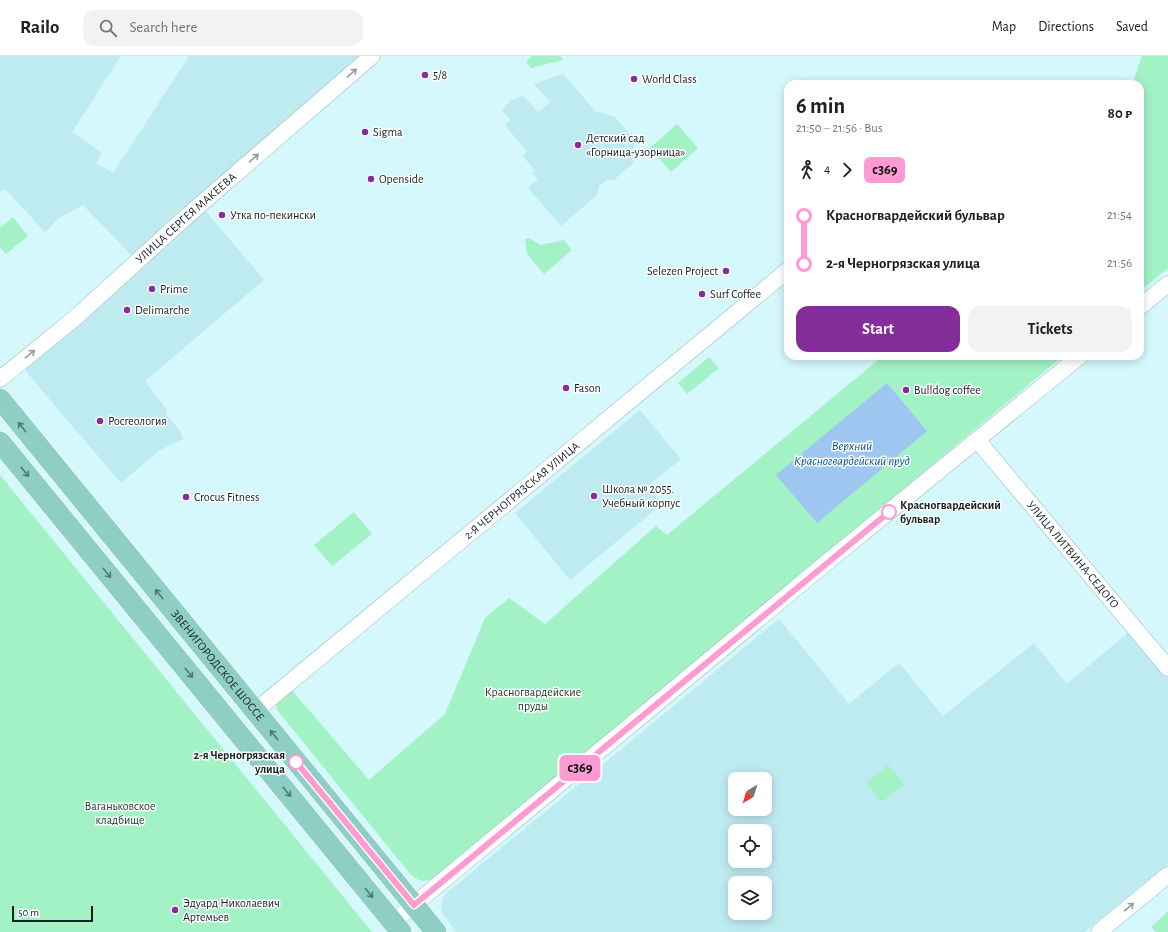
<!DOCTYPE html>
<html lang="en">
<head>
<meta charset="utf-8">
<style>
	:root { --surface:#fff; --page:#f2f2f2; --text:#202124; --muted:#757577; --line:#e0e0e0; --accent:#852e9b }
	body { margin:0; font-family:"Alegreya Sans",sans-serif; background:var(--page); color:var(--text); height:100vh; display:flex; flex-direction:column; font-size:15px; white-space:nowrap }
	* { box-sizing:border-box; margin:0 }
	p { font-size:13px; color:var(--muted) }
	.icon { flex:none; width:22px; height:22px; fill:none; stroke:currentColor; stroke-width:2; stroke-linecap:round; stroke-linejoin:round }
	.map { position:relative; flex:1; overflow:hidden }
	.panel { position:absolute; left:784px; top:24px; width:360px; height:280px; display:flex; flex-direction:column; background:var(--surface); border-radius:12px; box-shadow:0 2px 10px #0003 }
	.panel>* { flex:none }
	.badge { padding:0 8px; border-radius:6px; font-size:14px; line-height:26px }
	.needle { width:26px; rotate:218deg }
	.tools { position:absolute; left:728px; top:716px; display:grid; gap:8px }
	.tools a { display:grid; place-items:center; width:44px; height:44px; border-radius:8px; background:var(--surface); box-shadow:0 2px 10px #0003; font-size:20px }
	.scale { position:absolute; left:12px; bottom:10px; width:81px; box-sizing:border-box; padding-left:4px; border:2px solid #142223; border-top:0; font-size:11px; line-height:14px; white-space:nowrap; color:#142223; -webkit-text-stroke:3px #fdfdfd; paint-order:stroke }
	.map>.badge { position:absolute; translate:-50% -50%; box-shadow:0 0 0 2px #fff }
	.legs { display:flex; align-items:center; gap:6px; height:44px; padding:0 12px; font-size:13px }
	.legs p { margin-inline-start:auto }
	.head { display:flex; align-items:center; justify-content:space-between; height:68px; padding:0 12px }
	h1 { font-size:22px; font-weight:700; line-height:30px }
	.button { display:flex; gap:8px; margin-top:auto; padding:8px 12px }
	.button a { flex:1; height:46px; border-radius:12px; background:var(--accent); color:#fff; font-size:16px; font-weight:700; line-height:46px; text-align:center }
	.button a+a { background:var(--page); color:var(--text) }
	ul { padding:0 12px; list-style:none }
	li { display:flex; align-items:center; gap:14px; height:48px; font-size:15px }
	li i { display:grid; place-items:center; width:6px; height:100%; margin:0 5px; background:currentColor }
	li i::after { content:''; width:10px; height:10px; margin:-5px; border:3px solid; border-radius:50%; background:var(--surface) }
	li p { margin-inline-start:auto }
	li:first-child i { background:linear-gradient(#0000 50%,currentColor 0) }
	li:last-child i { background:linear-gradient(currentColor 50%,#0000 0) }
	header { display:flex; align-items:center; gap:24px; box-sizing:border-box; height:56px; padding:0 20px; background:var(--surface); border-bottom:1px solid var(--line) }
	header strong { font-size:19px }
	nav { display:flex; gap:22px; margin-inline-start:auto; font-size:14px }
	.search { width:280px; height:36px; background:var(--page); display:flex; align-items:center; gap:10px; box-sizing:border-box; padding:0 14px; border-radius:12px; color:var(--muted); font-size:15px }
	.map>svg:first-child { display:block }
	.built { fill:#beebf0; fill-rule:evenodd }
	.green { fill:#a2f2c6 }
	.water { fill:#9fc6f0 }
	.lines { fill:none; stroke-linecap:round; stroke-linejoin:round }
	.minor-casing { stroke:#94b6ba; stroke-width:17 }
	.major-casing { stroke:#fff; stroke-width:22 }
	.minor { stroke:#fff; stroke-width:16 }
	.major { stroke:#8ecec5; stroke-width:21 }
	.oneway { stroke:#959c9c }
	.oneway2 { stroke:#517874 }
	.line-1-casing { stroke:#fff; stroke-width:9 }
	.line-1 { stroke:#ff9ad2; stroke-width:6 }
	.poi-dot { fill:#852e9b; stroke:#fdfdfd; stroke-width:1.5 }
	.stop-1-dot { fill:#fff; stroke:#ff9ad2; stroke-width:2 }
	.labels { text-anchor:middle; dominant-baseline:central; stroke-width:3; stroke-linejoin:round; paint-order:stroke }
	.poi-label { font-size:12px; fill:#142223; stroke:#fdfdfd; text-anchor:start }
	.street-label { font-size:12px; fill:#142223; stroke:#fdfdfd }
	.stop-label { font-size:12px; font-weight:bold; fill:#142223; stroke:#fdfdfd; text-anchor:start }
	.park-label { font-size:12px; fill:#17422d; stroke:#fdfdfd }
	.water-label { font-size:13px; font-style:italic; fill:#045290; stroke:#fdfdfd }
</style>
</head>
<body>
<header>
<strong>Railo</strong>
<div class="search"><svg class="icon" aria-label="search" viewBox="0 0 24 24"><circle cx="10" cy="10" r="6"/><path d="M15 15l6 6"/></svg>Search here</div>
<nav><a>Map</a><a>Directions</a><a>Saved</a></nav>
</header>
<div class="map">
<svg width="1168" height="876" viewBox="0 0 1168 876">
	<rect width="100%" height="100%" fill="#d4f8fc"/>
	<g class="built">
		<path d="M0,0H121L72,76L102,97L96,107L113,117L188,2L187,0H365L133,201L83,149L59,162L45,176L5,133L0,136Z"/>
		<path d="M563,18L596,56L614,60L634,83L633,107L614,124H606L603,127L599,130L598,138L561,170L528,132L538,123L532,117L535,115L523,100L527,96L505,69L511,64L502,55L511,44L523,40L538,56L550,46L534,28Z"/>
		<path d="M204,153L264,224L145,325L167,354L166,358L180,375L183,383L160,394L121,427L23,312Z"/>
		<path d="M640,354L681,403L646,431L661,449L570,524L515,457Z"/>
		<path d="M779,563L849,648L899,607L943,660L1034,587L1067,628L1130,575L1168,622V808L1085,876H456L442,856L441,850L443,842L448,836ZM735,723H765V753H735ZM735,775H765V805H735ZM735,827H765V857H735Z"/>
	</g>
	<g class="green">
		<path d="M532,0H560L563,4L531,12L526,6Z"/>
		<path d="M1142,0H1168V212L1140,235V28H1132Z"/>
		<path d="M677,68L698,92L671,116L650,92Z"/>
		<path d="M13,161L28,180L6,198L0,191V172Z"/>
		<path d="M529,182L541,189L564,184L572,194L544,218L527,198L525,183Z"/>
		<path d="M883,300H1063L438,820C427,826 421,827 411,819L277,654L276,646L290,632L369,724L445,658L485,562L509,542L545,568L656,470L667,479Z"/>
		<path d="M709,301L719,312L687,338L678,327Z"/>
		<path d="M0,419L372,876H0Z"/>
		<path d="M354,456L372,478L332,510L314,489Z"/>
		<path d="M888,709L904,728L882,746L866,727Z"/>
		<path d="M1168,855V876H1156L1151,871Z"/>
	</g>
	<path class="water" d="M887,327L927,375L817,467L776,419Z"/>
	<g class="lines">
		<defs>
			<g id="minor">
				<path d="M1140,251L1168,228"/>
				<path id="s1" d="M0,323L75,262L187,160L372,0"/>
				<path id="s2" d="M978,385L1168,612"/>
				<path id="s3" d="M255,655L788,214"/>
				<path d="M393,866L826,507L1080,300"/>
				<path d="M1099,876L1168,819"/>
			</g>
			<g id="major">
				<path id="s4" d="M0,343L436,876"/>
				<path d="M0,386L401,876"/>
			</g>
		</defs>
		<use href="#minor" class="minor-casing"/>
		<use href="#major" class="major-casing"/>
		<use href="#minor" class="minor"/>
		<use href="#major" class="major"/>
	</g>
	<defs><path id="oneway-shaft" d="M-6 0H5M1.5-3L5.5 0L1.5 3" fill="none" stroke-width="1.6" stroke-linecap="round" stroke-linejoin="round"/></defs>
	<g class="oneway">
		<use href="#oneway-shaft" transform="translate(352 17) rotate(-41)"/>
		<use href="#oneway-shaft" transform="translate(254 102) rotate(-41)"/>
		<use href="#oneway-shaft" transform="translate(30 298) rotate(-39)"/>
		<use href="#oneway-shaft" transform="translate(1129 851) rotate(-40)"/>
	</g>
	<g class="oneway2">
		<use href="#oneway-shaft" transform="translate(22 371) rotate(-129)"/>
		<use href="#oneway-shaft" transform="translate(25 416) rotate(51)"/>
		<use href="#oneway-shaft" transform="translate(107 517) rotate(51)"/>
		<use href="#oneway-shaft" transform="translate(159 538) rotate(-129)"/>
		<use href="#oneway-shaft" transform="translate(189 617) rotate(51)"/>
		<use href="#oneway-shaft" transform="translate(274 679) rotate(-129)"/>
		<use href="#oneway-shaft" transform="translate(287 736) rotate(51)"/>
		<use href="#oneway-shaft" transform="translate(369 837) rotate(51)"/>
	</g>
	<g class="lines">
		<defs>
			<path id="line-1" d="M296,706L414,849L889,456"/>
		</defs>
		<use href="#line-1" class="line-1-casing"/>
		<use href="#line-1" class="line-1"/>
	</g>
	<g class="poi-dot">
		<circle cx="425" cy="19" r="4"/>
		<circle cx="634" cy="23" r="4"/>
		<circle cx="365" cy="76" r="4"/>
		<circle cx="578" cy="89" r="4"/>
		<circle cx="371" cy="123" r="4"/>
		<circle cx="222" cy="159" r="4"/>
		<circle cx="726" cy="215" r="4"/>
		<circle cx="152" cy="233" r="4"/>
		<circle cx="702" cy="238" r="4"/>
		<circle cx="127" cy="254" r="4"/>
		<circle cx="566" cy="332" r="4"/>
		<circle cx="906" cy="334" r="4"/>
		<circle cx="100" cy="365" r="4"/>
		<circle cx="594" cy="440" r="4"/>
		<circle cx="186" cy="441" r="4"/>
		<circle cx="175" cy="854" r="4"/>
	</g>
	<g class="stop-1-dot">
		<circle cx="889" cy="456" r="7"/>
		<circle cx="296" cy="706" r="7"/>
	</g>
	<g class="labels">
		<g class="poi-label">
			<text x="433" y="19">5/8</text>
			<text x="642" y="23">World Class</text>
			<text x="373" y="76">Sigma</text>
			<text x="586" y="82">Детский сад<tspan x="586" dy="14">«Горница-узорница»</tspan></text>
			<text x="379" y="123">Openside</text>
			<text x="230" y="159">Утка по-пекински</text>
			<text x="718" y="215" text-anchor="end">Selezen Project</text>
			<text x="160" y="233">Prime</text>
			<text x="710" y="238">Surf Coffee</text>
			<text x="135" y="254">Delimarche</text>
			<text x="574" y="332">Fason</text>
			<text x="914" y="334">Bulldog coffee</text>
			<text x="108" y="365">Росгеология</text>
			<text x="602" y="433">Школа № 2055.<tspan x="602" dy="14">Учебный корпус</tspan></text>
			<text x="194" y="441">Crocus Fitness</text>
			<text x="183" y="847">Эдуард Николаевич<tspan x="183" dy="14">Артемьев</tspan></text>
		</g>
		<g class="street-label">
			<text stroke="none"><textPath href="#s1" startOffset="246">УЛИЦА СЕРГЕЯ МАКЕЕВА</textPath></text>
			<text stroke="none"><textPath href="#s3" startOffset="346">2-Я ЧЕРНОГРЯЗСКАЯ УЛИЦА</textPath></text>
			<text stroke="none"><textPath href="#s2" startOffset="148">УЛИЦА ЛИТВИНА-СЕДОГО</textPath></text>
			<text stroke="none"><textPath href="#s4" startOffset="344">ЗВЕНИГОРОДСКОЕ ШОССЕ</textPath></text>
		</g>
		<g class="stop-label">
			<text x="900" y="449">Красногвардейский<tspan x="900" dy="14">бульвар</tspan></text>
			<text x="285" y="699" text-anchor="end">2-я Черногрязская<tspan x="285" dy="14">улица</tspan></text>
		</g>
		<g class="park-label">
			<text x="533" y="636">Красногвардейские<tspan x="533" dy="14">пруды</tspan></text>
			<text x="120" y="750">Ваганьковское<tspan x="120" dy="14">кладбище</tspan></text>
		</g>
		<g class="water-label">
			<text x="852" y="390">Верхний<tspan x="852" dy="15">Красногвардейский пруд</tspan></text>
		</g>
	</g>
</svg>
<div class="tools">
<a><svg class="needle" viewBox="-14 -14 28 28"><path d="M0-13l5 13h-10z" fill="#e53935"/><path d="M0 13l5-13h-10z" fill="#757577"/></svg></a>
<a><svg class="icon" aria-label="locate" viewBox="0 0 24 24"><circle cx="12" cy="12" r="6"/><path d="M12 2v4M12 18v4M2 12h4M18 12h4"/></svg></a>
<a><svg class="icon" aria-label="layers" viewBox="0 0 24 24"><path d="M12 4l9 5-9 5-9-5zM3 14l9 5 9-5"/></svg></a>
</div>
<div class="scale">50 m</div>
<b class="badge" style="left:580px;top:712px;background:#ff9ad2;color:#111">с369</b>
<section class="panel">
<div class="head"><div><h1>6 min</h1><p>21:50 – 21:56 · Bus</p></div><b>80 ₽</b></div>
<div class="legs"><svg class="icon" aria-label="walk" viewBox="0 0 24 24"><circle cx="13" cy="4" r="2"/><path d="M13 8l-2 6 4 7M11 14l-3 7M7 12l3-4h3l4 4"/></svg>4<svg class="icon" aria-label="forward" viewBox="0 0 24 24"><path d="M9 5l7 7-7 7"/></svg><b class="badge" style="background:#ff9ad2;color:#111">с369</b></div>
<ul>
<li><i style="color:#ff9ad2"></i><b>Красногвардейский бульвар</b><p>21:54</p></li>
<li><i style="color:#ff9ad2"></i><b>2-я Черногрязская улица</b><p>21:56</p></li>
</ul>
<div class="button"><a>Start</a><a>Tickets</a></div>
</section>
</div>
</body>
</html>
